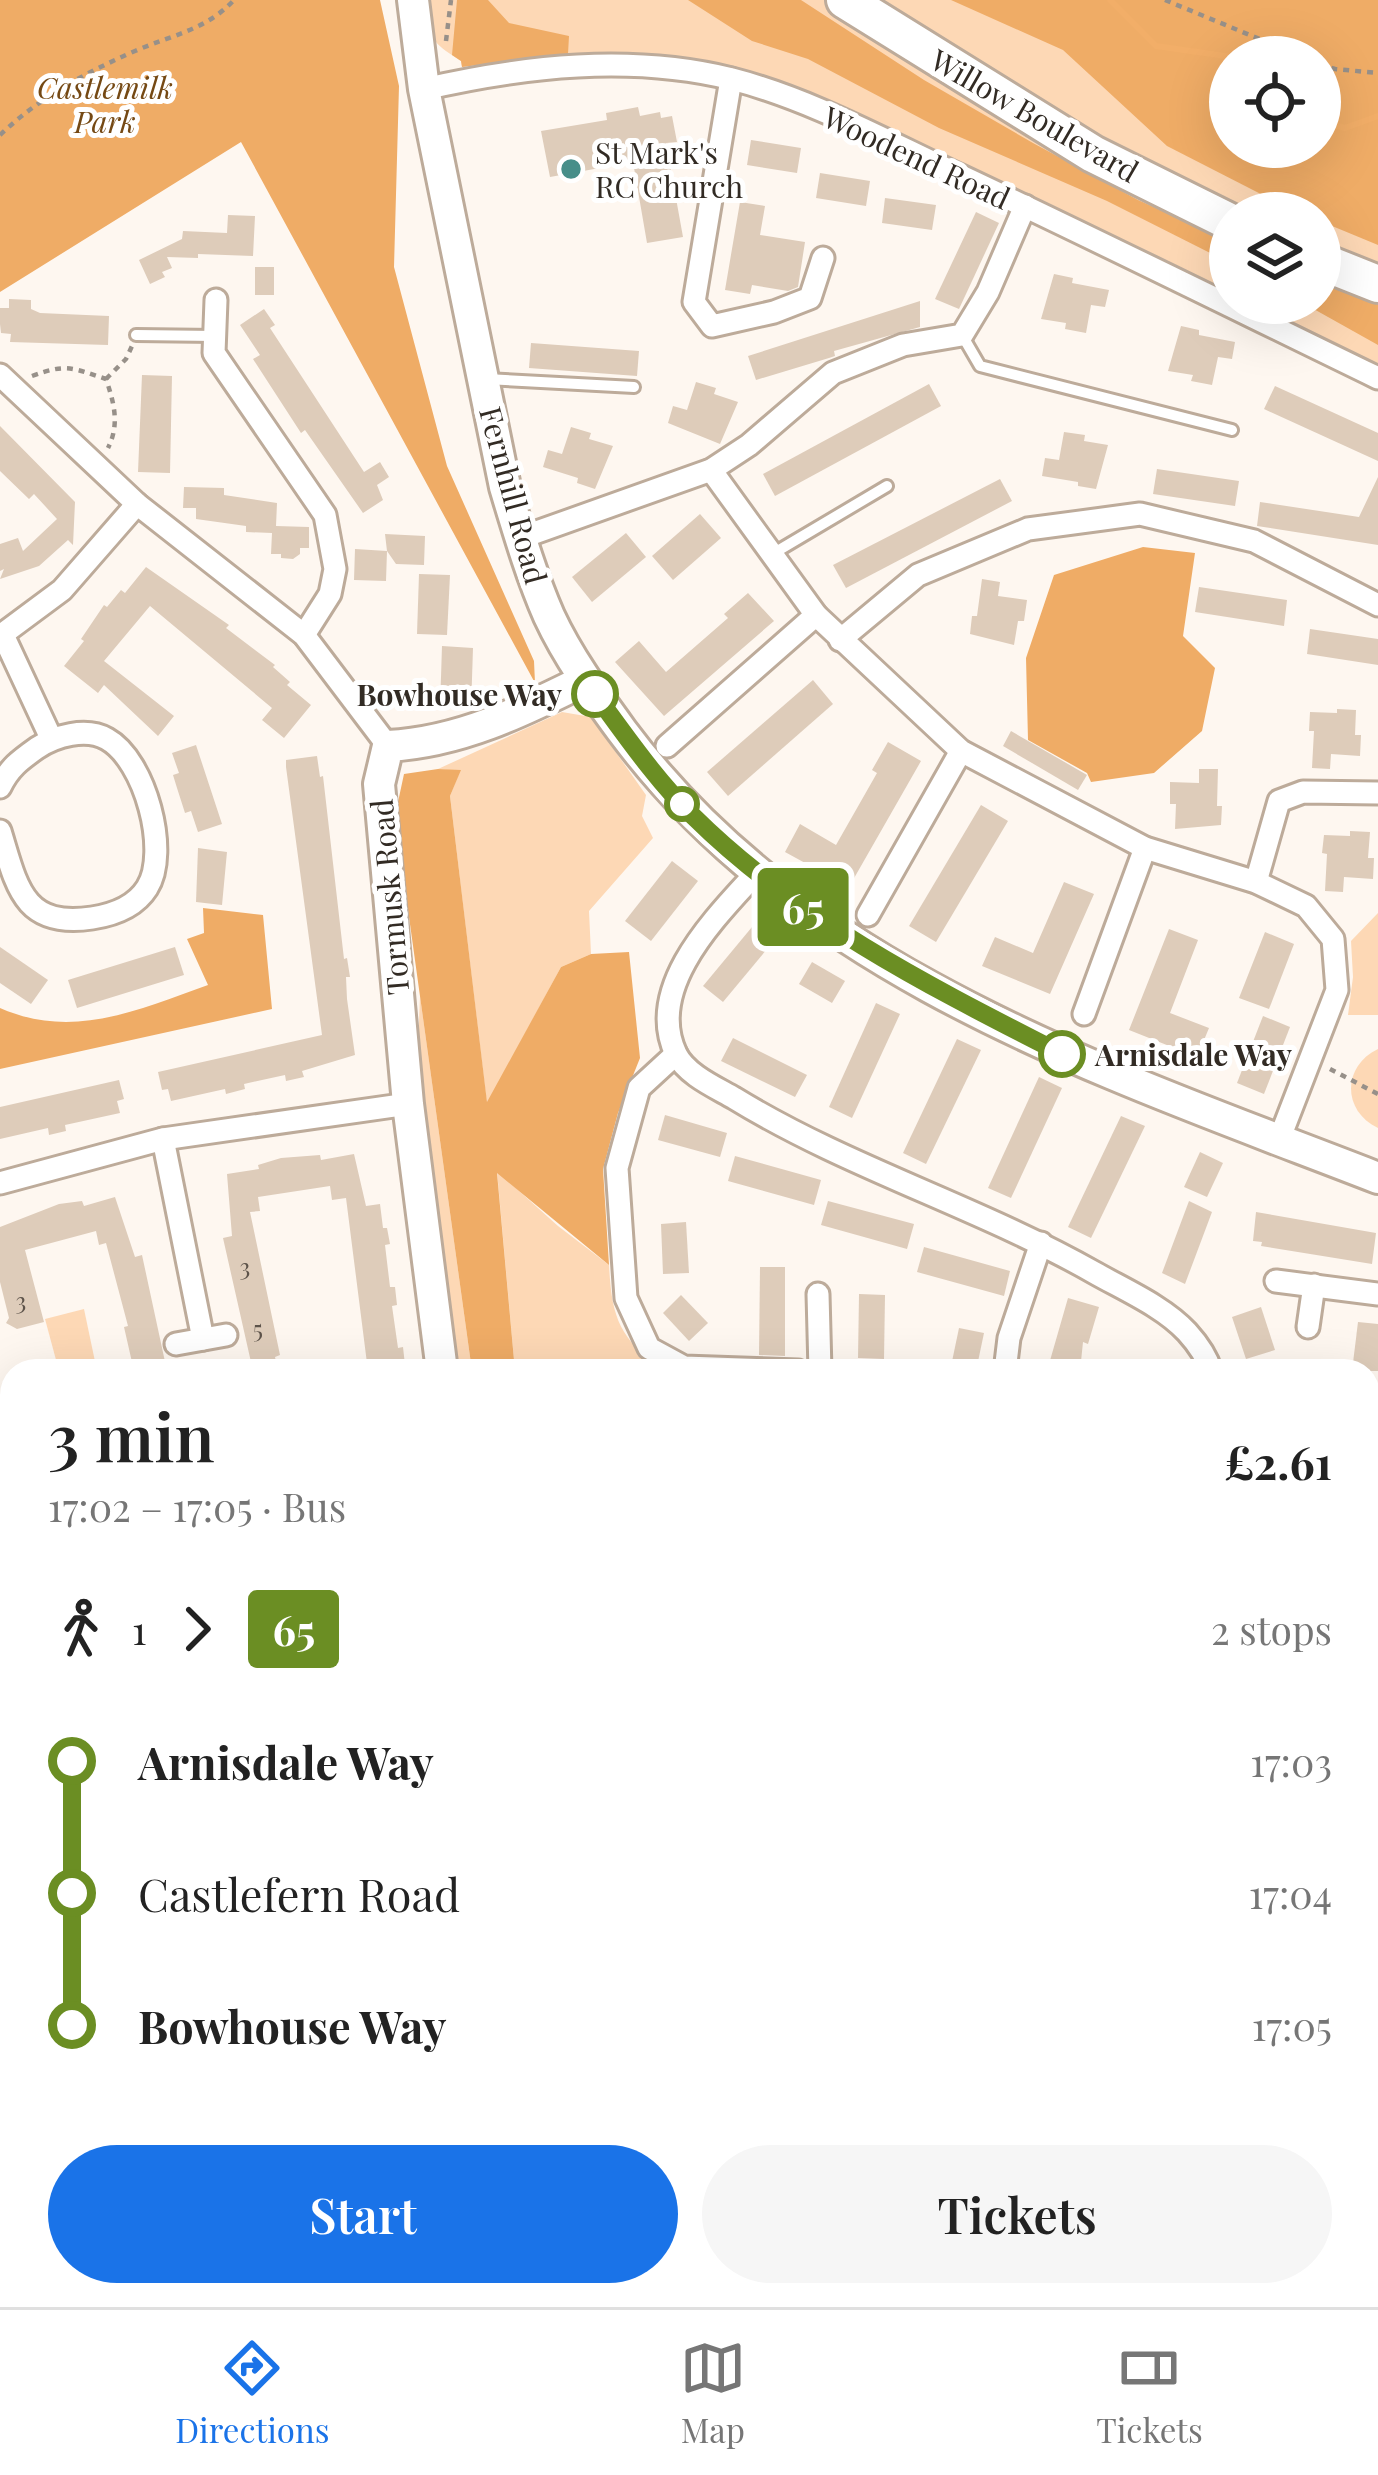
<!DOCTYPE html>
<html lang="en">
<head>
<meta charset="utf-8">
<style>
	:root { --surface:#fff; --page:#f6f6f6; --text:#222; --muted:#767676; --line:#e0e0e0; --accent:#1a73e8 }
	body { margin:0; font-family:"Playfair Display",serif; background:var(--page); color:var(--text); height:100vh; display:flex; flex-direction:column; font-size:45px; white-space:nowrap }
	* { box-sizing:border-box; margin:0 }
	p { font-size:39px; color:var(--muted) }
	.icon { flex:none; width:66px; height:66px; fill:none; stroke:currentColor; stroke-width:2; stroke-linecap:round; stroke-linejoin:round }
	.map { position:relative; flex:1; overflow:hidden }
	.sheet { position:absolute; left:0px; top:1359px; width:1380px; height:948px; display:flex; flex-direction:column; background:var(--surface); border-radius:36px 36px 0 0; box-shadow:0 12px 48px #0002 }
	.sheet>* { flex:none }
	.badge { padding:0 24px; border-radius:9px; font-size:42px; line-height:78px }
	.controls { position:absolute; left:1209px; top:36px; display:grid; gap:24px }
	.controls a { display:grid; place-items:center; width:132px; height:132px; border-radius:50%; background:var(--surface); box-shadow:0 12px 48px #0002; font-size:60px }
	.map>.badge { position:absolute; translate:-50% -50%; box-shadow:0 0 0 6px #fff }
	.legs { display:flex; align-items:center; gap:18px; height:132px; padding:0 48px; font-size:39px }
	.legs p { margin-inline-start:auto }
	.summary { display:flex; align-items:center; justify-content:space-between; height:204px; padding:0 48px }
	h1 { font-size:66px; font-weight:600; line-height:90px }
	.button { display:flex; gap:24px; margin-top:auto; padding:24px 48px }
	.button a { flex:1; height:138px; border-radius:72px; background:var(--accent); color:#fff; font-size:48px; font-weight:600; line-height:138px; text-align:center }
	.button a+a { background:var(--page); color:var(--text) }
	ul { padding:0 48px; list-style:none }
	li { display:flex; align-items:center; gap:42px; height:132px; font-size:45px }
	li i { display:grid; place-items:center; width:18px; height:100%; margin:0 15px; background:currentColor }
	li i::after { content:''; width:30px; height:30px; margin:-15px; border:9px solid; border-radius:50%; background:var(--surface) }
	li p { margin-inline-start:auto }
	li:first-child i { background:linear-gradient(#0000 50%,currentColor 0) }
	li:last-child i { background:linear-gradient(currentColor 50%,#0000 0) }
	.dock { display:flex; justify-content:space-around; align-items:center; height:168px; border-top:3px solid var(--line); background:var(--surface); font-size:33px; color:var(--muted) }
	.dock a { display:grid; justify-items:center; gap:6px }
	.dock .active { color:var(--accent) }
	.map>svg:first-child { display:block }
	.green { fill:#fdd8b5; fill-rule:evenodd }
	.forest { fill:#efac66; fill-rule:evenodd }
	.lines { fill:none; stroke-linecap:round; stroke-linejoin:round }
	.stream { stroke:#f2ae68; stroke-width:6 }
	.building { fill:#deccba }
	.lane-casing { stroke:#bdab9a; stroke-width:16 }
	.street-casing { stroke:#bdab9a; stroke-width:27 }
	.secondary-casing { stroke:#bdab9a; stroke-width:36 }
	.primary-casing { stroke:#bdab9a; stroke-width:42 }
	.path { stroke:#979089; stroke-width:4.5; stroke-dasharray:6 6; stroke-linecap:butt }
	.lane { stroke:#fff; stroke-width:10 }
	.street { stroke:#fff; stroke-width:21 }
	.secondary { stroke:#fff; stroke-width:30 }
	.primary { stroke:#fff; stroke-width:36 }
	.line-1-casing { stroke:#fff; stroke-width:27 }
	.line-1 { stroke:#6b8e23; stroke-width:18 }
	.poi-dot { fill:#478e89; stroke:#fff; stroke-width:4.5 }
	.stop-1-dot { fill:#fff; stroke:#6b8e23; stroke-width:6 }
	.labels { text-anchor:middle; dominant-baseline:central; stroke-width:10; stroke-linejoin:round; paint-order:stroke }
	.number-label { font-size:24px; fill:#5d534a }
	.park-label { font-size:30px; font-style:italic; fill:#754914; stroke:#fff }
	.street-label { font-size:30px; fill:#322b24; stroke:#fff }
	.poi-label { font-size:30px; fill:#322b24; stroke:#fff; text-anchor:start }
	.stop-label { font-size:30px; font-weight:bold; fill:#322b24; stroke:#fff; text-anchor:end }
</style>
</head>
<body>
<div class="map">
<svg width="1378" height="2307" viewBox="0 0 1378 2307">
	<rect width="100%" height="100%" fill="#fef7f0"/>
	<g class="green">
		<path d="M431,0H1378V365L1246,303H1320V213H1230V295L884,131L617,55L553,54L462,67L461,61C428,40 429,38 431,0ZM1230,57H1320V147H1230Z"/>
		<path d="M562,712L591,717L646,795L642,816L653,838L589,911L591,954L561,967L487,1104L450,796L460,771L438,769Z"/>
		<path d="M1378,913V1015H1348L1353,977L1351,941Z"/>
		<path d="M420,996L472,1371H454L417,1075Z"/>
		<path d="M1378,1049V1128C1342,1111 1342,1066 1378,1049Z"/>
		<path d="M497,1171L558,1226L609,1265C612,1320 619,1334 660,1371H515Z"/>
		<path d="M84,1309L97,1371H59L45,1319Z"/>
		<path d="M372,2295H612L611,2307H374Z"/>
		<path d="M760,2295H1287L1298,2307H767Z"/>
	</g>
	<g class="forest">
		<path d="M0,0H380L399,86L394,267L447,466L534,661L535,683L241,142L0,292Z"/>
		<path d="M457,0H488L509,23L569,36L568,54L462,67L461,61L452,55Z"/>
		<path d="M688,0H801L924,80L1033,143L1138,200L1230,241V263L1107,201L939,128L808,59L752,41Z"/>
		<path d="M951,0H1378V245L1320,221V213H1301L1286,207L1167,146L1063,50ZM1230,57H1320V147H1230Z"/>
		<path d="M1320,281L1378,303V345L1303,303H1320Z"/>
		<path d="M1143,547L1195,553L1183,636L1215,668L1202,731L1154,773L1091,782L1087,773L1028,740L1026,658L1054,575Z"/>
		<path d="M438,769L461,770L450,796L487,1102L561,967L591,954L629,952L640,1058L618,1113L603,1169L609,1265L497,1173L515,1371H472L395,816L404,774Z"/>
		<path d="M203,908L263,915L272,1009L0,1069V1008C73,1040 138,1010 208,985L187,939L204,933Z"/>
		<path d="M1368,2147L1378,2149V2307H1298L1287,2295H1368Z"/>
		<path d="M612,2295H760L767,2307H611Z"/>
	</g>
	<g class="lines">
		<g class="stream">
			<path d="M1110,0L1156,46L1232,57"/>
			<path d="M1320,121L1345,128L1378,116"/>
		</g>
	</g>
	<g class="building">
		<path d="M638,107L640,116L660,112L661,118L672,116L677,142L666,143L683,237L647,243L633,162L550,177L541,131L607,120L606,113Z"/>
		<path d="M751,140L801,148L797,173L747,165Z"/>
		<path d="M820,173L870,181L866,206L816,198Z"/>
		<path d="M885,198L936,205L932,230L882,223Z"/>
		<path d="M740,202L765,206L760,235L805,242L798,287L788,291L752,285L750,294L725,290Z"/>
		<path d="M976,212L999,223L959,309L935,299Z"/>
		<path d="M228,215L255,216L253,256L198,254V258L167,257L172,268L162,272L165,277L150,284L139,260L182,239L183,231L227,233Z"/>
		<rect x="255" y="267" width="19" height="28"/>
		<path d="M1054,274L1073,278L1072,283L1109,290L1105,307L1091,305L1086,333L1065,329L1066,323L1041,319Z"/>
		<path d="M9,299L31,300V309L40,313L109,316L108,345L10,342L11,334L1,333L0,324V308H9Z"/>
		<path d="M920,301V327L834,351L835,356L829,358L756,380L748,356Z"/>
		<path d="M264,309L275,325L270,328L364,472L380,462L389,477L377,485L383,500L363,513L305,430L301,433L253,359L260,355L240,325Z"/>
		<path d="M1181,326L1199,330V335L1235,342L1232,359L1218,357L1212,385L1191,381L1193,375L1168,371Z"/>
		<path d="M531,343L639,351L637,376L529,368Z"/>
		<path d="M142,375L172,376L170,473L138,472Z"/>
		<path d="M696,382L716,388L714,394L738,402L720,444L668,423L673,406L687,410Z"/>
		<path d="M929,384L941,406L775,496L763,474Z"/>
		<path d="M1275,386L1378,433V461L1264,409Z"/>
		<path d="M0,426L75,502L73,545L68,540L39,566L0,579L4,569L0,571V544L18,538L23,551L57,519L34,494L29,499L0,471Z"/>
		<path d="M571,427L591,433L589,439L613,446L595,489L577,483L578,478L543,467L548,450L562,454Z"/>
		<path d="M1064,432L1085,435L1084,441L1108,445L1096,489L1078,486V482L1042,476L1045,458L1059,460Z"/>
		<path d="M1157,469L1239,481L1235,506L1153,494Z"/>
		<path d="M1378,477V545L1257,526L1260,502L1359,517Z"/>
		<path d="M1000,479L1012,501L846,588L833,565Z"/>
		<path d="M184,487L224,488V495L277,503L276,526L309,527V548H300V554L293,559L281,558V554H271L272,533L246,532V526L196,519V508H183Z"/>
		<path d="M700,514L721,538L673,580L652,556Z"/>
		<path d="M626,533L646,557L592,602L572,577Z"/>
		<path d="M385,534L425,536L424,565L396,564L387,551L386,581L354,580L355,549L387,551Z"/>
		<path d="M146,567L229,625L226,628L275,665L273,667L290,682L287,685L311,705L284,738L262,720L272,708L150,606L104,661L174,716L158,736L104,685L98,693L64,666L84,641L81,639L104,605L107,607L121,590L125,593Z"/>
		<path d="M419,574L450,575L447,635L417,634Z"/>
		<path d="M982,579L1000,582L998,596L1027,600L1024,621H1018L1014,645L970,634L972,616H977Z"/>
		<path d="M1199,587L1287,600L1284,626L1195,612Z"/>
		<path d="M748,593L774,621L664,716L615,662L639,641L666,672L728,618L724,614Z"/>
		<path d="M1310,629L1378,639V665L1307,654Z"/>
		<path d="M442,646L473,648L471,709L440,708Z"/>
		<path d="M813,680L833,704L728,796L707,772Z"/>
		<path d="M1337,709L1356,710L1355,735H1361L1360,756L1331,754L1330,769L1312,768L1314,731H1309L1310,712L1337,713Z"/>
		<path d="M1011,731L1087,775L1078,790L1003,746Z"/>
		<path d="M888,742L921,761L849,887L785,852L800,824L836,845L877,773L872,770Z"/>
		<path d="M196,745L222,824L198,832L191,811L185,813L177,788L173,775L179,773L172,753Z"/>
		<path d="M317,756L320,777L323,776L344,959L347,958L350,977H346L347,999L355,1055L302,1071L304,1077L286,1081L285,1075L244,1084L245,1089L226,1094L225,1089L171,1101L168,1089L162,1090L158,1072L322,1035L286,767V760Z"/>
		<path d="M1199,769H1218L1217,806H1222L1221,825L1175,829L1176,804H1170V782L1199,783Z"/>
		<path d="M981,805L1008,821L936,942L909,926Z"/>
		<path d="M1350,831L1370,832L1368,858H1374L1373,879L1344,877L1343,892L1325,891L1327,854L1322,853L1324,835L1350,836Z"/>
		<path d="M198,848L227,852L222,905L196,902Z"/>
		<path d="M672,861L698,881L651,941L625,921Z"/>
		<path d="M1064,882L1094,894L1050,994L982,966L995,937L1033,953Z"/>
		<path d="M752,927L772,943L723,1002L703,986Z"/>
		<path d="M1169,929L1198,940L1170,1013L1209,1028L1197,1057L1129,1030Z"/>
		<path d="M1265,932L1294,944L1269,1009L1239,998Z"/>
		<path d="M0,947L48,980L31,1004L0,983Z"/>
		<path d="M175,947L184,975L77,1008L68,980Z"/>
		<path d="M812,962L845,981L832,1003L799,984Z"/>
		<path d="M876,1003L900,1014L852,1118L829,1107Z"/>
		<path d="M1263,1016L1290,1027L1264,1094L1237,1083Z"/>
		<path d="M733,1038L807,1075L795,1097L721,1061Z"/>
		<path d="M957,1039L981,1050L926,1164L903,1153Z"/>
		<path d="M1039,1077L1062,1088L1011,1198L988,1188Z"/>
		<path d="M119,1080L124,1099L117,1101L120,1113L65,1125L66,1131L49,1135L48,1128L0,1139V1107Z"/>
		<path d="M665,1115L727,1133L720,1157L658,1140Z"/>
		<path d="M1121,1116L1145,1126L1091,1238L1068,1227Z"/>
		<path d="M1200,1152L1223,1163L1207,1197L1184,1187Z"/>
		<path d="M354,1154L366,1206L380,1204L383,1228H387L390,1244L385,1245L390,1287H395L397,1305L392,1306L398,1348L403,1347L405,1365L400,1366L401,1371H368L346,1198L332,1200L330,1186L258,1197L260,1211L250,1212L280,1355L275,1357L278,1371H253L223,1238L232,1236L227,1174L259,1169L258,1165L281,1158L320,1155L321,1160Z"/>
		<path d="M735,1156L821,1180L814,1205L728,1181Z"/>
		<path d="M115,1197L135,1257L142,1255L167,1371H134L124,1327L128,1326L106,1243L99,1245L96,1231L25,1250L44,1322L17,1329L6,1323L9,1318L0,1282V1227L59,1204L82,1201L84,1206Z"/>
		<path d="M828,1201L914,1224L907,1249L821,1225Z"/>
		<path d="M1189,1201L1212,1212L1185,1284L1162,1273Z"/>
		<path d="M1256,1212L1376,1233L1372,1264L1261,1246L1262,1242L1253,1241Z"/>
		<path d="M686,1222L689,1273L663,1274L661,1224Z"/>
		<path d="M924,1247L1010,1271L1004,1296L917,1272Z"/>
		<path d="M760,1267H785V1356L759,1355Z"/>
		<path d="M859,1294L885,1295L884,1359L858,1358Z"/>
		<path d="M681,1295L708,1323L689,1341L663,1313Z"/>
		<path d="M1068,1298L1099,1307L1088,1344L1083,1342L1080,1371H1047Z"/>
		<path d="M1261,1307L1275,1350L1246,1359L1232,1317Z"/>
		<path d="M1358,1322L1378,1324V1371H1352Z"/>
		<path d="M959,1328L984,1333L976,1371H950Z"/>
	</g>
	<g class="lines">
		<defs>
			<g id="lane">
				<path d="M136,335L215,336"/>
				<path d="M962,335L980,366L1232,430"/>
				<path d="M486,379L634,387"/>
				<path d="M774,553L887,486"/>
				<path d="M0,2172L12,2153"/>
				<path d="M287,2295L306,2307"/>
			</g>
			<g id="street">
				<path d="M731,79L694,302L712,326L774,312L810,298L823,258"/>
				<path d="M424,89C524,66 631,54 732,79C810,99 886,141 959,175C1099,241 1238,310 1378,378"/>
				<path d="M216,300L214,353L325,515L335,569L330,594L304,635"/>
				<path d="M0,375L137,504L304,635L388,746"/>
				<path d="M711,470L816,615L961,751L1145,848L1256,882L1306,906L1333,939L1337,990L1279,1140"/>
				<path d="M520,538L711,470L749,445L833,373L903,345L962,335L988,292L1025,206"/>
				<path d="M3,635L51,738"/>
				<path d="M0,636L62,590L137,504"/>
				<path d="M840,640L918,575L1028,529L1140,514L1254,541L1378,605"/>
				<path d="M667,746L816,615"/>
				<path d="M0,787C9,768 20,760 37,748C55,736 86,727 107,739C145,760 170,852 147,888C135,907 112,915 92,918C23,928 17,887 0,831"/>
				<path d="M756,873C717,916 644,987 676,1054C687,1075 715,1087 734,1098C848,1168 979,1207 1095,1273C1125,1290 1164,1307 1187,1332C1197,1343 1207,1358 1211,1371"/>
				<path d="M1256,882L1279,801L1303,792L1378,793"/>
				<path d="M868,915L961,751"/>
				<path d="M1084,1014L1145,848"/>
				<path d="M676,1054L639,1088L617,1168L626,1298L649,1348L684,1367L798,1371"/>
				<path d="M163,1139L203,1339"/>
				<path d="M0,1183L163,1139L408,1104"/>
				<path d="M1276,1281L1378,1294"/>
				<path d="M818,1294L820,1371"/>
				<path d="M1308,1327L1314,1285"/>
				<path d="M176,1344L226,1335"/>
				<path d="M1005,1371L1009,1338L1041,1243"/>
				<path d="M1368,1448L1378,1447"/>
				<path d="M0,1611L12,1609"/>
				<path d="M0,1748L12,1746"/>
				<path d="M1368,1830L1378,1834"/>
				<path d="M0,1898L12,1882"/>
				<path d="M1368,2050H1378"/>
				<path d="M0,2088L12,2096"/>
				<path d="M17,2295L36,2307"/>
				<path d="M96,2307L104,2295"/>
			</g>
			<g id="secondary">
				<path d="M413,0L424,89L505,487C518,530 531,575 549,616C568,657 595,694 622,731C804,975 1105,1072 1378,1178"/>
				<path d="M442,1371L408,1104L379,784L388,746C460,742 521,712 585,680"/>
				<path d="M0,2268L12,2249"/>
			</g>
			<g id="primary">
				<path d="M845,0L1093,154L1230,222"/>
				<path d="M1320,261L1378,284"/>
			</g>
		</defs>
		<use href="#lane" class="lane-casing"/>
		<use href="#street" class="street-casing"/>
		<use href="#secondary" class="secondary-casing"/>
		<use href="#primary" class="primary-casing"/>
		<g class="path">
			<path d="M1165,0L1303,57"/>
			<path d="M446,41L451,0"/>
			<path d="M1320,64L1335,69L1378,73"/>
			<path d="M0,135C40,97 85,73 135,51C172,35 206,30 234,0"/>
			<path d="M1254,207L1266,213"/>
			<path d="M32,376C67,363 72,368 106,379C114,403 120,424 108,448"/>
			<path d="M106,379L126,359L132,346"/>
			<path d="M1330,1069L1378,1094"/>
			<path d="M0,1499L12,1496"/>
		</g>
		<use href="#lane" class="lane"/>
		<use href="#street" class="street"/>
		<use href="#secondary" class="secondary"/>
		<use href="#primary" class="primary"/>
	</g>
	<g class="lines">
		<defs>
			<path id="line-1" d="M595,694C626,736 656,780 693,816C799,921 931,987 1062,1054"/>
		</defs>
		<use href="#line-1" class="line-1-casing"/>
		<use href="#line-1" class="line-1"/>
	</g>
	<circle class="poi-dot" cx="571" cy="169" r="12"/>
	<g class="stop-1-dot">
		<circle cx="595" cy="694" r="21"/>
		<circle cx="682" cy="804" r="15"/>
		<circle cx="1062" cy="1054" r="21"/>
	</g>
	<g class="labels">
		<g class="number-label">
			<text x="245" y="1266">3</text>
			<text x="21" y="1300">3</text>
			<text x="258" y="1328">5</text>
		</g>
		<g class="park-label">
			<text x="105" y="87">Castlemilk<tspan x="105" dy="34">Park</tspan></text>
		</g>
		<g class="street-label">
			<text transform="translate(1035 115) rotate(30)">Willow Boulevard</text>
			<text transform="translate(917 157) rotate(25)">Woodend Road</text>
			<text transform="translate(514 495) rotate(75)">Fernhill Road</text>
			<text transform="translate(389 897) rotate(-95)">Tormusk Road</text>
		</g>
		<g class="poi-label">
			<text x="595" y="152">St Mark's<tspan x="595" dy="34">RC Church</tspan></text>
		</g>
		<g class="stop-label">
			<text x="562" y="694">Bowhouse Way</text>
			<text x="1095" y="1054" text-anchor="start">Arnisdale Way</text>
		</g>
	</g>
</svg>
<div class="controls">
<a><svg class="icon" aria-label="locate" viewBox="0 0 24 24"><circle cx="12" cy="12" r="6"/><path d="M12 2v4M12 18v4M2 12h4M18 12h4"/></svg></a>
<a><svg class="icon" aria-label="layers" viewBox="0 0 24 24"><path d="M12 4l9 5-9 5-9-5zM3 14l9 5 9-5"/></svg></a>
</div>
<b class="badge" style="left:803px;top:907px;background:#6b8e23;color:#fff">65</b>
<section class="sheet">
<div class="summary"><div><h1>3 min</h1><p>17:02 – 17:05 · Bus</p></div><b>£2.61</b></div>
<div class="legs"><svg class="icon" aria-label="walk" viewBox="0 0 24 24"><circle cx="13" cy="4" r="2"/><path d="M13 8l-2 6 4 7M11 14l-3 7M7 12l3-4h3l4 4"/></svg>1<svg class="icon" aria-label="forward" viewBox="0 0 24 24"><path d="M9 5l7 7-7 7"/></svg><b class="badge" style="background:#6b8e23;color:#fff">65</b><p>2 stops</p></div>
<ul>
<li><i style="color:#6b8e23"></i><b>Arnisdale Way</b><p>17:03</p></li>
<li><i style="color:#6b8e23"></i><span>Castlefern Road</span><p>17:04</p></li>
<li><i style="color:#6b8e23"></i><b>Bowhouse Way</b><p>17:05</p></li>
</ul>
<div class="button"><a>Start</a><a>Tickets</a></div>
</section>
</div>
<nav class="dock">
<a class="active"><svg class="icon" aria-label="directions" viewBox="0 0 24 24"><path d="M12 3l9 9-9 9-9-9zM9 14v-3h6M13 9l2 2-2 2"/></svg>Directions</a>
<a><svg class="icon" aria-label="map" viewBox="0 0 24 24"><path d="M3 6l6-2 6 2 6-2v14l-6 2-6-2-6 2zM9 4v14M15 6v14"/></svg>Map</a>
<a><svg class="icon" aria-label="tickets" viewBox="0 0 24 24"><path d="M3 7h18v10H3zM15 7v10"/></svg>Tickets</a>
</nav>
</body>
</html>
